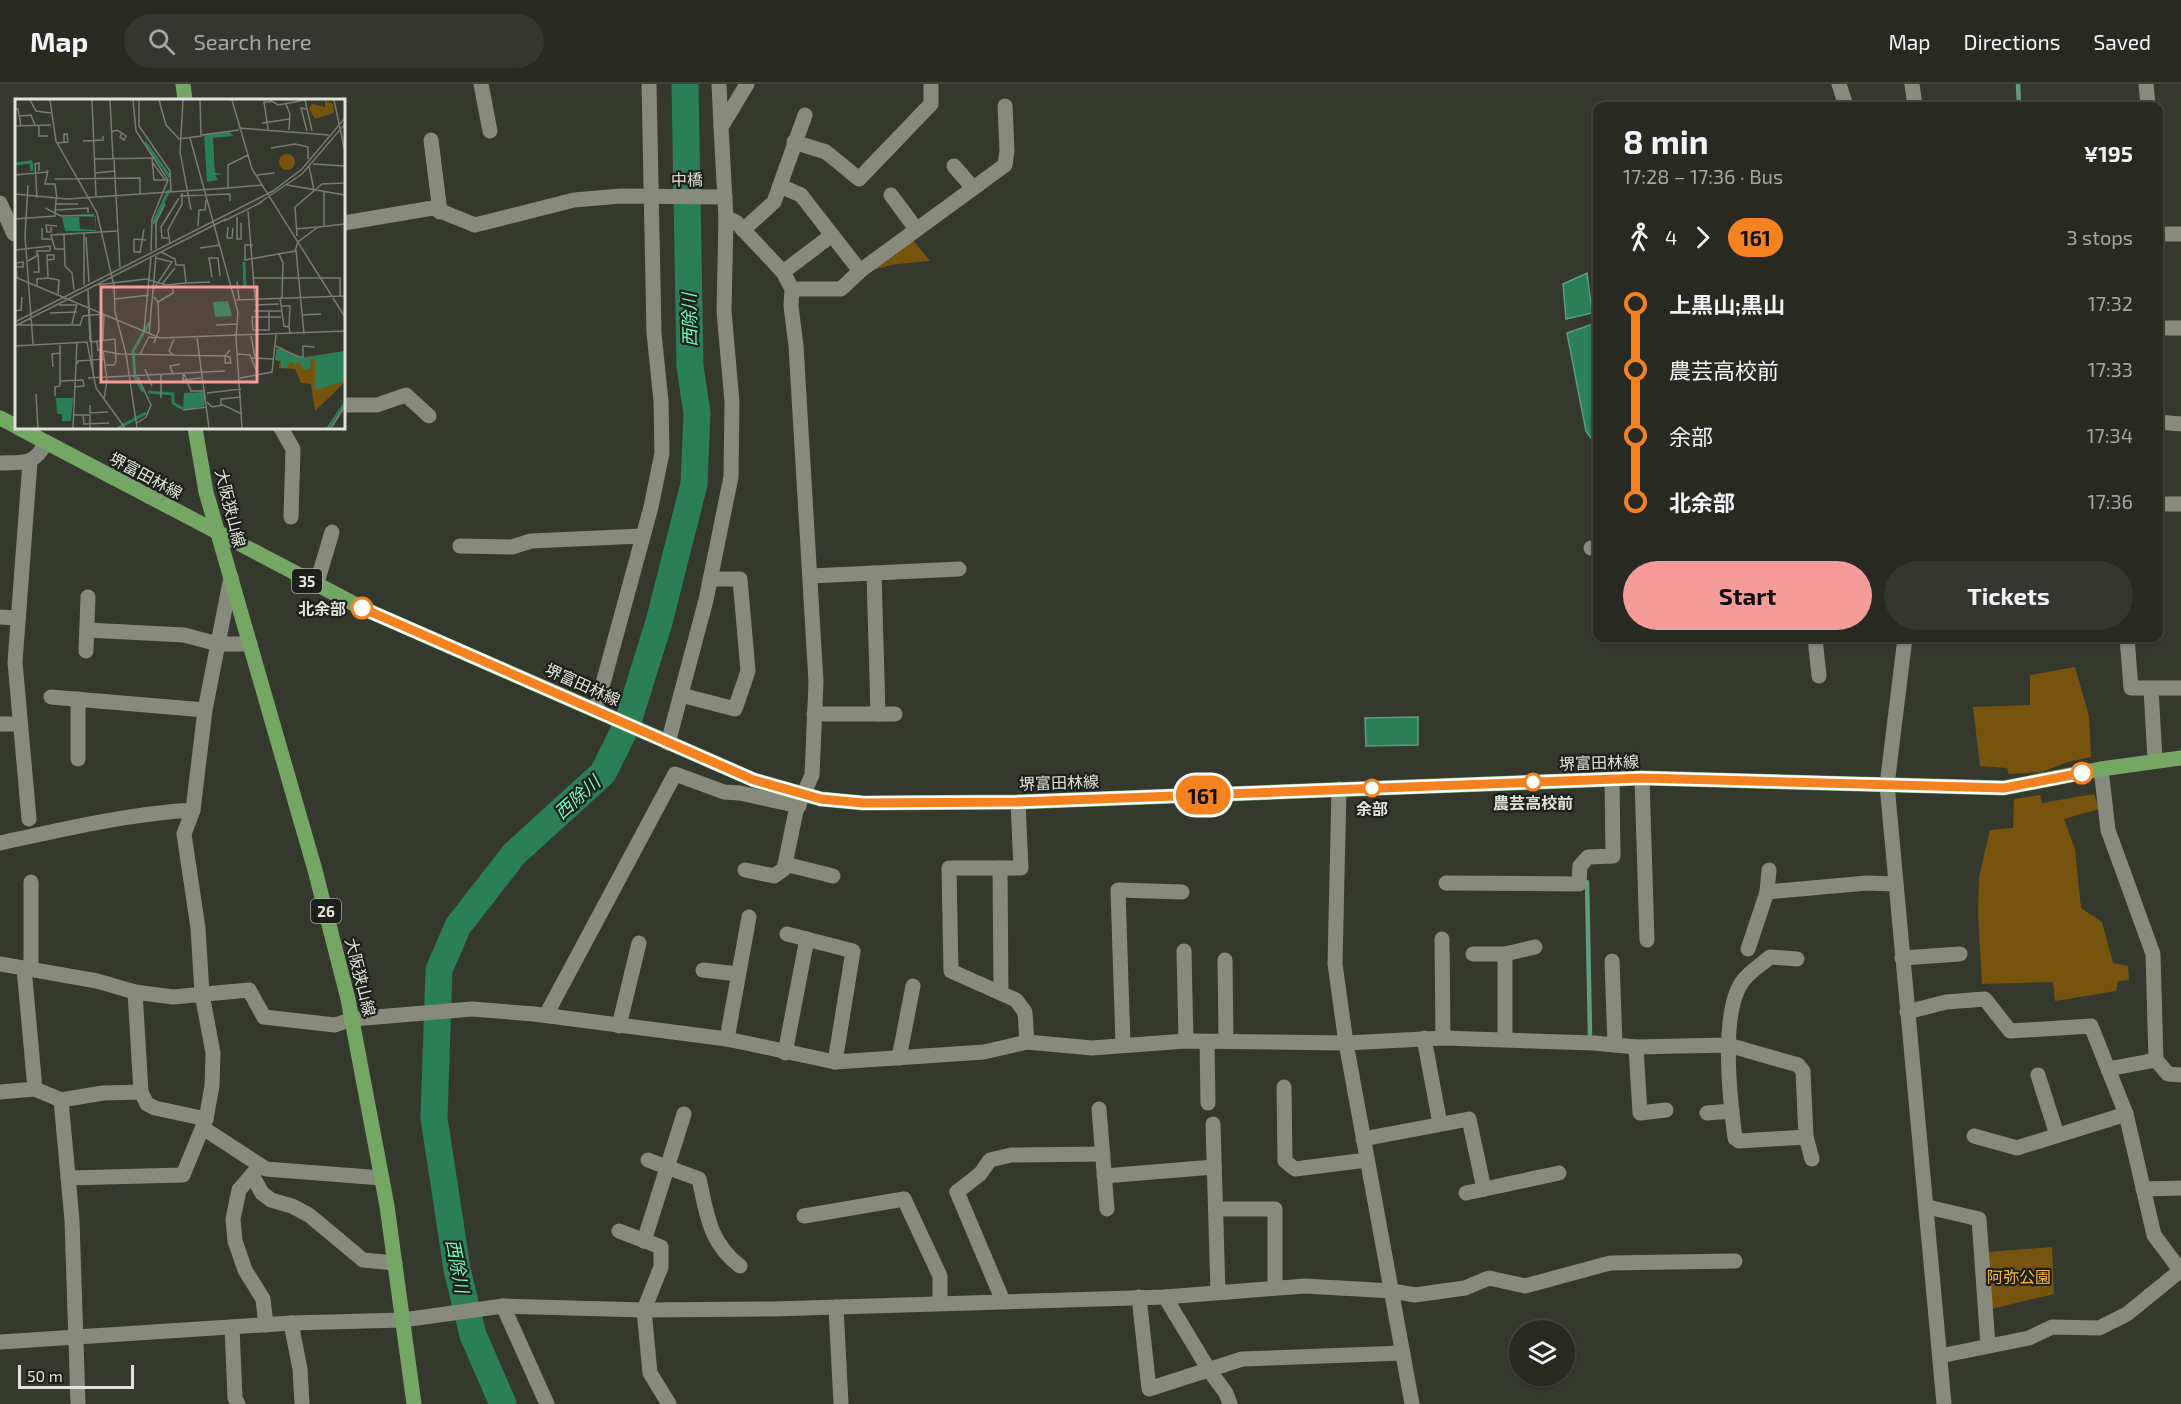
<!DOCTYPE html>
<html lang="en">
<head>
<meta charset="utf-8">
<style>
	:root { --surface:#282a22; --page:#34362f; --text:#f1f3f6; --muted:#a5a7a5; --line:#444640; --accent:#f59b9a }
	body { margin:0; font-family:"Exo 2","Noto Sans JP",sans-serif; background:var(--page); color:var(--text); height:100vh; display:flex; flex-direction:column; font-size:22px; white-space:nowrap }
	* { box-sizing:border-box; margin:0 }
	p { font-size:20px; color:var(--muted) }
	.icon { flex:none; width:33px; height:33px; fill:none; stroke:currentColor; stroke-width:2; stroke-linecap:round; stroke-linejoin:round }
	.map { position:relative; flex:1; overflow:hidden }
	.panel { position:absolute; left:1593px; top:18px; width:570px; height:540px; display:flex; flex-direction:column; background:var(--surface); border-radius:12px; box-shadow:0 2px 4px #0004,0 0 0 2px var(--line) }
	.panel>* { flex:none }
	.badge { padding:0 12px; border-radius:20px; font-size:21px; line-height:39px }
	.tools { position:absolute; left:1509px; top:1236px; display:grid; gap:12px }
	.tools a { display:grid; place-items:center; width:66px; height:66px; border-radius:50%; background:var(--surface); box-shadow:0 2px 4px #0004,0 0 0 2px var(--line); font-size:30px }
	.scale { position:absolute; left:18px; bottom:15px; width:116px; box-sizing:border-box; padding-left:6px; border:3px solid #e0e2db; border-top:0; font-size:16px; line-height:21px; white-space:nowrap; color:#e0e2db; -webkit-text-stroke:4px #1d1f1a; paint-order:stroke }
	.map>.badge { position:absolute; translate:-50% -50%; box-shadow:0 0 0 3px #fff }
	.legs { display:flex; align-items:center; gap:9px; height:66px; padding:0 30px; font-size:20px }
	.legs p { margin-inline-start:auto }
	.headline { display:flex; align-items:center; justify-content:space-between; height:102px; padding:0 30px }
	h1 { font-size:33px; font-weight:700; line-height:45px }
	.action { display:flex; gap:12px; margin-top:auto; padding:12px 30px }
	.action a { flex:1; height:69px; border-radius:36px; background:var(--accent); color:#111; font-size:24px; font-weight:700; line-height:69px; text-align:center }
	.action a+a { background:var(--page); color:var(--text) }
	ul { padding:0 30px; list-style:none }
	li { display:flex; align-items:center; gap:21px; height:66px; font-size:22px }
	li i { display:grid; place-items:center; width:9px; height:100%; margin:0 8px; background:currentColor }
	li i::after { content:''; width:15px; height:15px; margin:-8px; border:4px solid; border-radius:50%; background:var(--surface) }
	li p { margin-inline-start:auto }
	li:first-child i { background:linear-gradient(#0000 50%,currentColor 0) }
	li:last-child i { background:linear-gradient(currentColor 50%,#0000 0) }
	header { display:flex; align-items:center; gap:36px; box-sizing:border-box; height:84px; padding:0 30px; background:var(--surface); border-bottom:2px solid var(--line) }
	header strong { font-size:28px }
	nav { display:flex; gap:33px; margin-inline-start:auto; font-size:21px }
	.search { width:420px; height:54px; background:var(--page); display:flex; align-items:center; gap:15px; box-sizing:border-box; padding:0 21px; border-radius:33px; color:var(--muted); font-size:22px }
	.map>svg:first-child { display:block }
	.green { fill:#76540e }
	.water { fill:#2a7e58; stroke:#619c7f; stroke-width:1.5 }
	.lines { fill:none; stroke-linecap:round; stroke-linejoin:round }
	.stream { stroke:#619c7f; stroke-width:4.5 }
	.river { stroke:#2a7e58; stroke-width:27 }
	.minor { stroke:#878a7d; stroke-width:15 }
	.major { stroke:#74a764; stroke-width:15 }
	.line-1-casing { stroke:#fff; stroke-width:14 }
	.line-1 { stroke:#f58220; stroke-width:9 }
	.stop-1-dot { fill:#fff; stroke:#f58220; stroke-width:3 }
	.labels { text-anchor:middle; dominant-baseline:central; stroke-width:4.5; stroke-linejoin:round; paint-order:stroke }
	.shield { fill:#1d1f1a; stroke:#a6a8a1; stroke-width:1.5 }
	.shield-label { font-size:15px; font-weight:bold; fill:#e0e2db }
	.street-label { font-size:16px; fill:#e0e2db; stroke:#1d1f1a }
	.stop-label { font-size:16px; font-weight:bold; fill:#e0e2db; stroke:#1d1f1a }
	.park-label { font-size:16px; fill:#fbba37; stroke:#1d1f1a }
	.water-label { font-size:18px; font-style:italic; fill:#71feba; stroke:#1d1f1a }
	.inset-river { fill:none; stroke:#2a7e58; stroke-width:3 }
	.inset-road { fill:none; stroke:#797c73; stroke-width:1.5 }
	.view { fill:#f59b9a; fill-opacity:0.15; stroke:#f59b9a; stroke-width:3 }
	.inset-edge { fill:none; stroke:#e0e2db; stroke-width:3 }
</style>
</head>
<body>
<header>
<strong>Map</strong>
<div class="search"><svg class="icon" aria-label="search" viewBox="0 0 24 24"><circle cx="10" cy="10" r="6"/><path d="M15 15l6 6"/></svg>Search here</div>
<nav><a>Map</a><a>Directions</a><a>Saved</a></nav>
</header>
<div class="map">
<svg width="2181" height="1320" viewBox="0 0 2181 1320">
	<rect width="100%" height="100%" fill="#35382d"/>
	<g class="green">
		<path d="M913,156L930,177C910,179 892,179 874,186Z"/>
		<path d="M2075,583L2089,632L2091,673L2068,678L2042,688L2009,690L2007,684L1980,682L1973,623L2030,621V591Z"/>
		<path d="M2094,710L2099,725L2064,735L2075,765L2081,824L2102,838L2113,879L2128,882L2129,896L2118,897L2116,907L2055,917L2053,898L1982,900L1978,829L1979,793L1990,746L2013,744L2014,715L2040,711L2042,719Z"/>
		<path d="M2052,1163L2054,1210L1991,1225L1987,1168Z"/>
	</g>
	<g class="water">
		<path d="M1587,189L1592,229L1566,235L1563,200Z"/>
		<path d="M1597,232L1598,363H1597L1586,347L1567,249L1596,239Z"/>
		<path d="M1418,633V661L1366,662L1365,634Z"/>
	</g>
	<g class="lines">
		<g class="stream">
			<path d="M2018,0L2019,22"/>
			<path d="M1587,798L1590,950"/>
		</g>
		<path class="river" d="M503,1320L473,1251L457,1185L434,1034L439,886L458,842L514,770L603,689L627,641L659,538L694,400L697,329L690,282L685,0"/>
		<g class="minor">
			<path d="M481,0L490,47"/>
			<path d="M719,0L721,43"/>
			<path d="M1839,0L1846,22"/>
			<path d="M1912,0L1915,22"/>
			<path d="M2146,0L2148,22"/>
			<path d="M431,56L440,128"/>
			<path d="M794,58L826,68L859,95L931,20V0"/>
			<path d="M954,82L973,104"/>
			<path d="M780,102L801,111L860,187"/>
			<path d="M891,111L916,145"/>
			<path d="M0,119L14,150"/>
			<path d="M726,134L736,138L783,188L792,205L791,222L796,262L816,598L812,691L796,727L784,785L774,792L745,786"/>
			<path d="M344,139L433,124L475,141L574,116L621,112L725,113"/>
			<path d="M743,146L774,118L805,31"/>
			<path d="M2158,150H2181"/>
			<path d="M783,188L832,151"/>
			<path d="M792,205H841L860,187L1005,81L1007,67L1005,22"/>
			<path d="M2158,244H2181"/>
			<path d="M344,321H377L406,311L429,332"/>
			<path d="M2158,338L2181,340"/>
			<path d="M281,344L293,365L291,433"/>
			<path d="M0,379C25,378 34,382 46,358"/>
			<path d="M2158,420H2181"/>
			<path d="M460,462L512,463L531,457L642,452"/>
			<path d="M1591,464L1598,463"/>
			<path d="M874,489L959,485"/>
			<path d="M811,492L874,489L878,630"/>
			<path d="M316,502L332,448"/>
			<path d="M0,533L18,534"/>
			<path d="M87,546L184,551L218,560H250"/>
			<path d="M1815,554L1819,592"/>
			<path d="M1905,554L1887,701L1944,1320"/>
			<path d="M2127,554L2131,604H2181"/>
			<path d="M86,567L88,513"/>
			<path d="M2151,605L2155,676"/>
			<path d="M681,611L735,625L748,587L740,495H710"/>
			<path d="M51,613L205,626"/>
			<path d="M596,625L651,423L662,369L661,317L654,249L649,0"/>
			<path d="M814,630H895"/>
			<path d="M0,640H20"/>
			<path d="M668,659L706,516L731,393L732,318L724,227L726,134L721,43L747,0"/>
			<path d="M78,675V615"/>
			<path d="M2101,685L2108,746L2153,870L2156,976"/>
			<path d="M1642,694L1647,856"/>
			<path d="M1339,705L1335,880L1346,959L1412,1320"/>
			<path d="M1018,718L1021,784H949L951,887L1016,916L1025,928L1027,958"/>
			<path d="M193,726L205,626L231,493"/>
			<path d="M29,735L15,578L30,378"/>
			<path d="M0,759C64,745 127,730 193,726L184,750L198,844L202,910L213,969L212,1002L206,1035L183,1091L68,1094"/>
			<path d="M785,780L833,792"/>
			<path d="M1000,784L1001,909"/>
			<path d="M1446,799L1579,800L1580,782L1588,773L1613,772L1612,695"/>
			<path d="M1767,808L1867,799L1895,800"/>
			<path d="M787,850L853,867L835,978"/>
			<path d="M1442,855L1443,954"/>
			<path d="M1748,865L1767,808L1769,786"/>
			<path d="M1184,867L1186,957"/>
			<path d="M1473,870H1505L1535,863"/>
			<path d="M1902,874L1960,870"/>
			<path d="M1797,875L1770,873C1762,880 1749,888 1742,898C1720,930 1730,1016 1735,1054L1739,1057L1806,1053"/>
			<path d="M1225,876L1226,957"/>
			<path d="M1612,877L1615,961"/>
			<path d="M0,880L97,897L135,908L173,913L249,906L264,933L335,941L353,935L472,925L534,930L727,955L835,978L984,968L1027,958L1092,964L1186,957L1346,959L1443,954L1594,959L1636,963L1728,961L1798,981L1803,987L1806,1053L1812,1075"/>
			<path d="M24,884L35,1005"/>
			<path d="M31,885V798"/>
			<path d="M703,886L738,890"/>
			<path d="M135,908L141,1008"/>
			<path d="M1907,928L1946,918L1985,915L2010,947L2091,942L2126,1030L2154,1151L2180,1186"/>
			<path d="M546,931L675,690L724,708L740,709L799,722"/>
			<path d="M619,942L639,859"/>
			<path d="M1424,954L1440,1040"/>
			<path d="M727,955L749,833"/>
			<path d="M1505,955V870"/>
			<path d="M1207,958L1208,1019"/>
			<path d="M1123,960L1118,806L1182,808"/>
			<path d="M1636,963L1640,1029L1666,1026"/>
			<path d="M785,969L807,855"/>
			<path d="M899,974L913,902"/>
			<path d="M2108,985L2156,976L2168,990L2181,991"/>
			<path d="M2038,991L2057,1051"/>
			<path d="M1284,1003L1285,1077L1295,1085L1367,1076"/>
			<path d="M0,1008L35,1005L61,1016L72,1136L78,1320"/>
			<path d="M61,1016L103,1009L141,1008L147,1020L155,1024L206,1035"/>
			<path d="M1099,1025L1107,1125"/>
			<path d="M1707,1029L1732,1027"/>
			<path d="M1213,1040L1218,1208"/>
			<path d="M203,1044L266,1085L382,1094"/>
			<path d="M1974,1052L2017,1064L2126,1030"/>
			<path d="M1363,1055L1469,1035L1484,1105"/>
			<path d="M648,1076L699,1095C707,1130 709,1159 740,1182"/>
			<path d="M257,1085L239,1106L233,1135L235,1157L245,1186L263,1215L266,1241"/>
			<path d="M252,1091L262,1109L271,1116L292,1122L309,1131L363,1176L395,1179"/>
			<path d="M1104,1092L1214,1083"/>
			<path d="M2143,1105L2181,1104"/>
			<path d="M1466,1109L1559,1089"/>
			<path d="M1928,1123L1979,1135L1988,1262"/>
			<path d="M1216,1125H1275V1203"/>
			<path d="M804,1132L904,1115L940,1192V1219"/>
			<path d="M619,1147L661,1163V1183L644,1226L650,1289L669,1320"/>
			<path d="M644,1157L684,1030"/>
			<path d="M1139,1213L1149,1305L1242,1275L1403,1269"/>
			<path d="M1165,1213L1209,1286L1226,1309L1230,1320"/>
			<path d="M1003,1217L957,1108L980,1090L990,1076L1011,1071L1103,1070"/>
			<path d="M503,1222L547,1320"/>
			<path d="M836,1223L841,1320"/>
			<path d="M291,1239L300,1285L302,1320"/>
			<path d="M232,1243L235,1314L238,1320"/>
			<path d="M0,1258L291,1239L403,1236L503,1222L644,1226L773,1225L1165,1213L1305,1202L1392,1207L1415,1211L1465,1204L1489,1194L1525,1202L1610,1179L1735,1177"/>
			<path d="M1940,1272L2029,1254L2052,1243L2099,1244L2127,1230L2181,1186"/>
		</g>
		<g class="major">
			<path d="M183,0L185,16"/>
			<path d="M0,334L16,342"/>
			<path d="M19,344L362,524L754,696L821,715L863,719L1018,718L1642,694L2004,704L2101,685L2181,674"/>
			<path d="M195,344L206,408L315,786L348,915L387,1122L414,1320"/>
		</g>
	</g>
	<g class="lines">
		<defs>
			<path id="line-1" d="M362,524L754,696L821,715L863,719L1018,718L1642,694L2004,704L2082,689"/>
		</defs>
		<use href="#line-1" class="line-1-casing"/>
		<use href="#line-1" class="line-1"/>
	</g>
	<g class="stop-1-dot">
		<circle cx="362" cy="524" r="10"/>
		<circle cx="2082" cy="689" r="10"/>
		<circle cx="1533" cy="698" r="8"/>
		<circle cx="1372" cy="704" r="8"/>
	</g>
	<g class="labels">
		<g class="shield">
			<rect x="292" y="485" width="30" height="24" rx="4.5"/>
			<rect x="311" y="815" width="30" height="24" rx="4.5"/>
		</g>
		<g class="shield-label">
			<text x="307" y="497">35</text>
			<text x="326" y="827">26</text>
		</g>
		<g class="street-label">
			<text transform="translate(687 95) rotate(-1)">中橋</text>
			<text transform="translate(146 391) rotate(28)">堺富田林線</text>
			<text transform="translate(231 424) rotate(76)">大阪狭山線</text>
			<text transform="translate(583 600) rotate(24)">堺富田林線</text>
			<text transform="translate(1599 678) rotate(-2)">堺富田林線</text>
			<text transform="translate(1059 698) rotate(-2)">堺富田林線</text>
			<text transform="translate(361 893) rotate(76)">大阪狭山線</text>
		</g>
		<g class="stop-label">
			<text x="346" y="524" text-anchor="end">北余部</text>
			<text x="1533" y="718">農芸高校前</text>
			<text x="1372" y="724">余部</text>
		</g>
		<g class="park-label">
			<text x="2019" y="1192">阿弥公園</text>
		</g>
		<g class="water-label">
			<text transform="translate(689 236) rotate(-91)">西除川</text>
			<text transform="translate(577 713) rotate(-42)">西除川</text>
			<text transform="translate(458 1182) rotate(79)">西除川</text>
		</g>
	</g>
	<g transform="translate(15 15)">
		<rect width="330" height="330" fill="#35382d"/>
		<path d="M310,1L318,5L319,14L300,20L294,9L297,5L310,8ZM264 63a8 8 0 1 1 16 0a8 8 0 1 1-16 0ZM262,249L289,258L330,252V283L300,312L296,285L286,284L280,270L264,269L265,262L260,261Z" fill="#76540e"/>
		<path d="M215,33L218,37L198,39L200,74L210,75L200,76L203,81L192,83L189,35ZM81,117V132H50L47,118ZM64,118H80L81,131L65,130ZM213,202L217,217L200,218L198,203ZM262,249L288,259L330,252V282L300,291V260L295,261L296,269L289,271L284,262L280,266L275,262L272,269H266V262L260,261ZM188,293L191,297L189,307L168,311L169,294ZM41,299H58L56,322H47V315H42Z" fill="#2a7e58" fill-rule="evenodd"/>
		<path class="inset-river" d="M130,43L155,78M0,65L16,63L17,72M138,125L154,91M229,163L230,188M128,293L120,278L118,252L134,224M133,293L158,295V304L168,310M103,329L131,314M313,329L330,304"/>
		<path class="inset-road" d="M15,1L21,12L36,14M35,1L41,42L82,114L99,187L100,213L111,255L122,329M77,1L81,97M95,1L98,60M118,1L121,32L153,81L137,120L136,152M124,1V27L155,72L156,93M144,1L151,26L164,40L186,37L185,1M168,1L165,53L176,111M217,1L237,70L330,218M255,1L263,6L290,1M290,1L297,32M319,1L330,53M271,5L275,15L274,31M0,10H3L6,27M291,10L286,9L292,32M4,17L16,16L20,26M247,24L275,20M24,26V37H33M0,27L36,26M224,29L314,36M253,30L249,3H256M96,33L102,31L107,34L111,37L109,41L105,38L107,34M187,36L224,31M175,39L223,213L221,238L227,329M68,42L88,41V37M42,44L53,43L52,35H49V44M256,49L280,45L293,48V60M137,59L139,81H153M80,60L140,59M99,61L101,97M138,64L150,81M298,65L330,67M294,67L299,91M33,71L30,85H40L42,100M80,74L100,72M0,76L32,73M242,76L260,74M40,80L125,79V95M13,86L10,137L18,245M272,86L330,96M213,89L247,86M309,93V126M0,95L52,100L213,89V66L233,56M101,97L105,168M165,97L215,95V102M22,99L20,65L24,64V72M244,104L287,75L330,25M41,105H63M30,109L46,117L79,116M41,111L73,109V114M233,112L240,199M222,118V140H226V124M0,120L40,117L41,100M209,122L247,103M183,127L184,111H190L191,101M36,128V133H32L31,126L42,127M213,128L212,139H217L218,129M27,129V140H36M281,130L302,128M69,134V186M49,136L50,167L57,174L59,191M282,137L280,108L307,85L330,84M71,138L74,183M153,139H147L146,128L164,99M155,145L153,131L167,105V94M238,146H230V161L280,152L283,143L303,128L330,125M185,149L205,146M49,150H40L36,136L102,132M141,150V123L150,105M0,151L35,147V152H22V156M281,151L289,235M125,153H119V140L131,141M0,154L2,179M125,154L129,130M32,155L33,179L44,181L43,195M264,155L268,164L267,199M32,156H39V160L32,161M193,159H203L205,177M194,159L197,178M13,162L23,156L24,173H18M1,164L8,163V168H2M0,178L145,239L330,232M238,179H325V197M222,182L224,200M171,184L195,183M147,185L160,169M81,186L131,180L151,186L171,184L169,166H161L160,160L146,153M22,187V180L33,179M73,190L78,273M138,191L141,157M73,195L75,243M139,198L143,203L144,231L139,244M265,199L269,227L274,228L275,235M100,200L134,196M221,201L330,197M143,203L158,194V190M44,206H62M240,206L264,205M266,207H275L274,228M0,212L6,211L7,198M239,212H266M254,212V232M35,214L62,213M287,216L306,215M0,223L258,92L287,70L330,19M57,225L62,204M4,226H65L68,217L88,215M201,226L222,225M0,227L211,120M254,231H238L237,218H266M129,232L136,158M134,235L138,191L157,163L141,159M236,237L240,258M182,239L194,329M159,240L154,252L160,257M88,241L89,215M75,243L100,240L101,262L99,266H91M82,243L83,251L105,255L210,257L215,258L216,265M0,247L72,243L81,289L110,329M261,247L283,258H288V247L300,248M88,251L92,282L89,300M215,251L210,257V264H215M125,255L134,238L141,239M222,255L235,256L242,273M237,259L259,260M62,265L63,262L89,260M38,268L37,255L46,254M130,270L137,287M158,275L155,267L165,265M168,275V281L186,279M169,275L176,292H189M73,279L210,272M225,279L257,273L261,236M45,282L68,281L69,287L59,288M192,294L226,290M21,295L23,329M40,297V288L45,287V244M146,299V276M192,303L197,308L208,306L227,315M75,306V314L93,313M206,306V300L226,298M168,311L192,308M58,316H75V329M68,316L69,325L94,324M122,324L131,318L136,306L122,276M58,329L62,243M316,329L330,307"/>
		<path class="view" d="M86,188H242V283H86Z"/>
		<rect width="330" height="330" class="inset-edge"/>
	</g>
</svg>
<div class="tools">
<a><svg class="icon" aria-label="layers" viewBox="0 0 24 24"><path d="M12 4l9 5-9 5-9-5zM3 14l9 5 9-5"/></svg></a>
</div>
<div class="scale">50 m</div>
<b class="badge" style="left:1203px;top:711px;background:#f58220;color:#111">161</b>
<section class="panel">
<div class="headline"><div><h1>8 min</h1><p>17:28 – 17:36 · Bus</p></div><b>¥195</b></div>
<div class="legs"><svg class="icon" aria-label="walk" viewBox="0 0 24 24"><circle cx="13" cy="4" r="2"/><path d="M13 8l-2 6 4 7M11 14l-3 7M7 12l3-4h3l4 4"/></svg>4<svg class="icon" aria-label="forward" viewBox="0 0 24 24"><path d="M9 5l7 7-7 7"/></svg><b class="badge" style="background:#f58220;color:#111">161</b><p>3 stops</p></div>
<ul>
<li><i style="color:#f58220"></i><b>上黒山;黒山</b><p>17:32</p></li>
<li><i style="color:#f58220"></i><span>農芸高校前</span><p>17:33</p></li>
<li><i style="color:#f58220"></i><span>余部</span><p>17:34</p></li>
<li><i style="color:#f58220"></i><b>北余部</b><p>17:36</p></li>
</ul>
<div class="action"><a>Start</a><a>Tickets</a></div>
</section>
</div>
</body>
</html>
